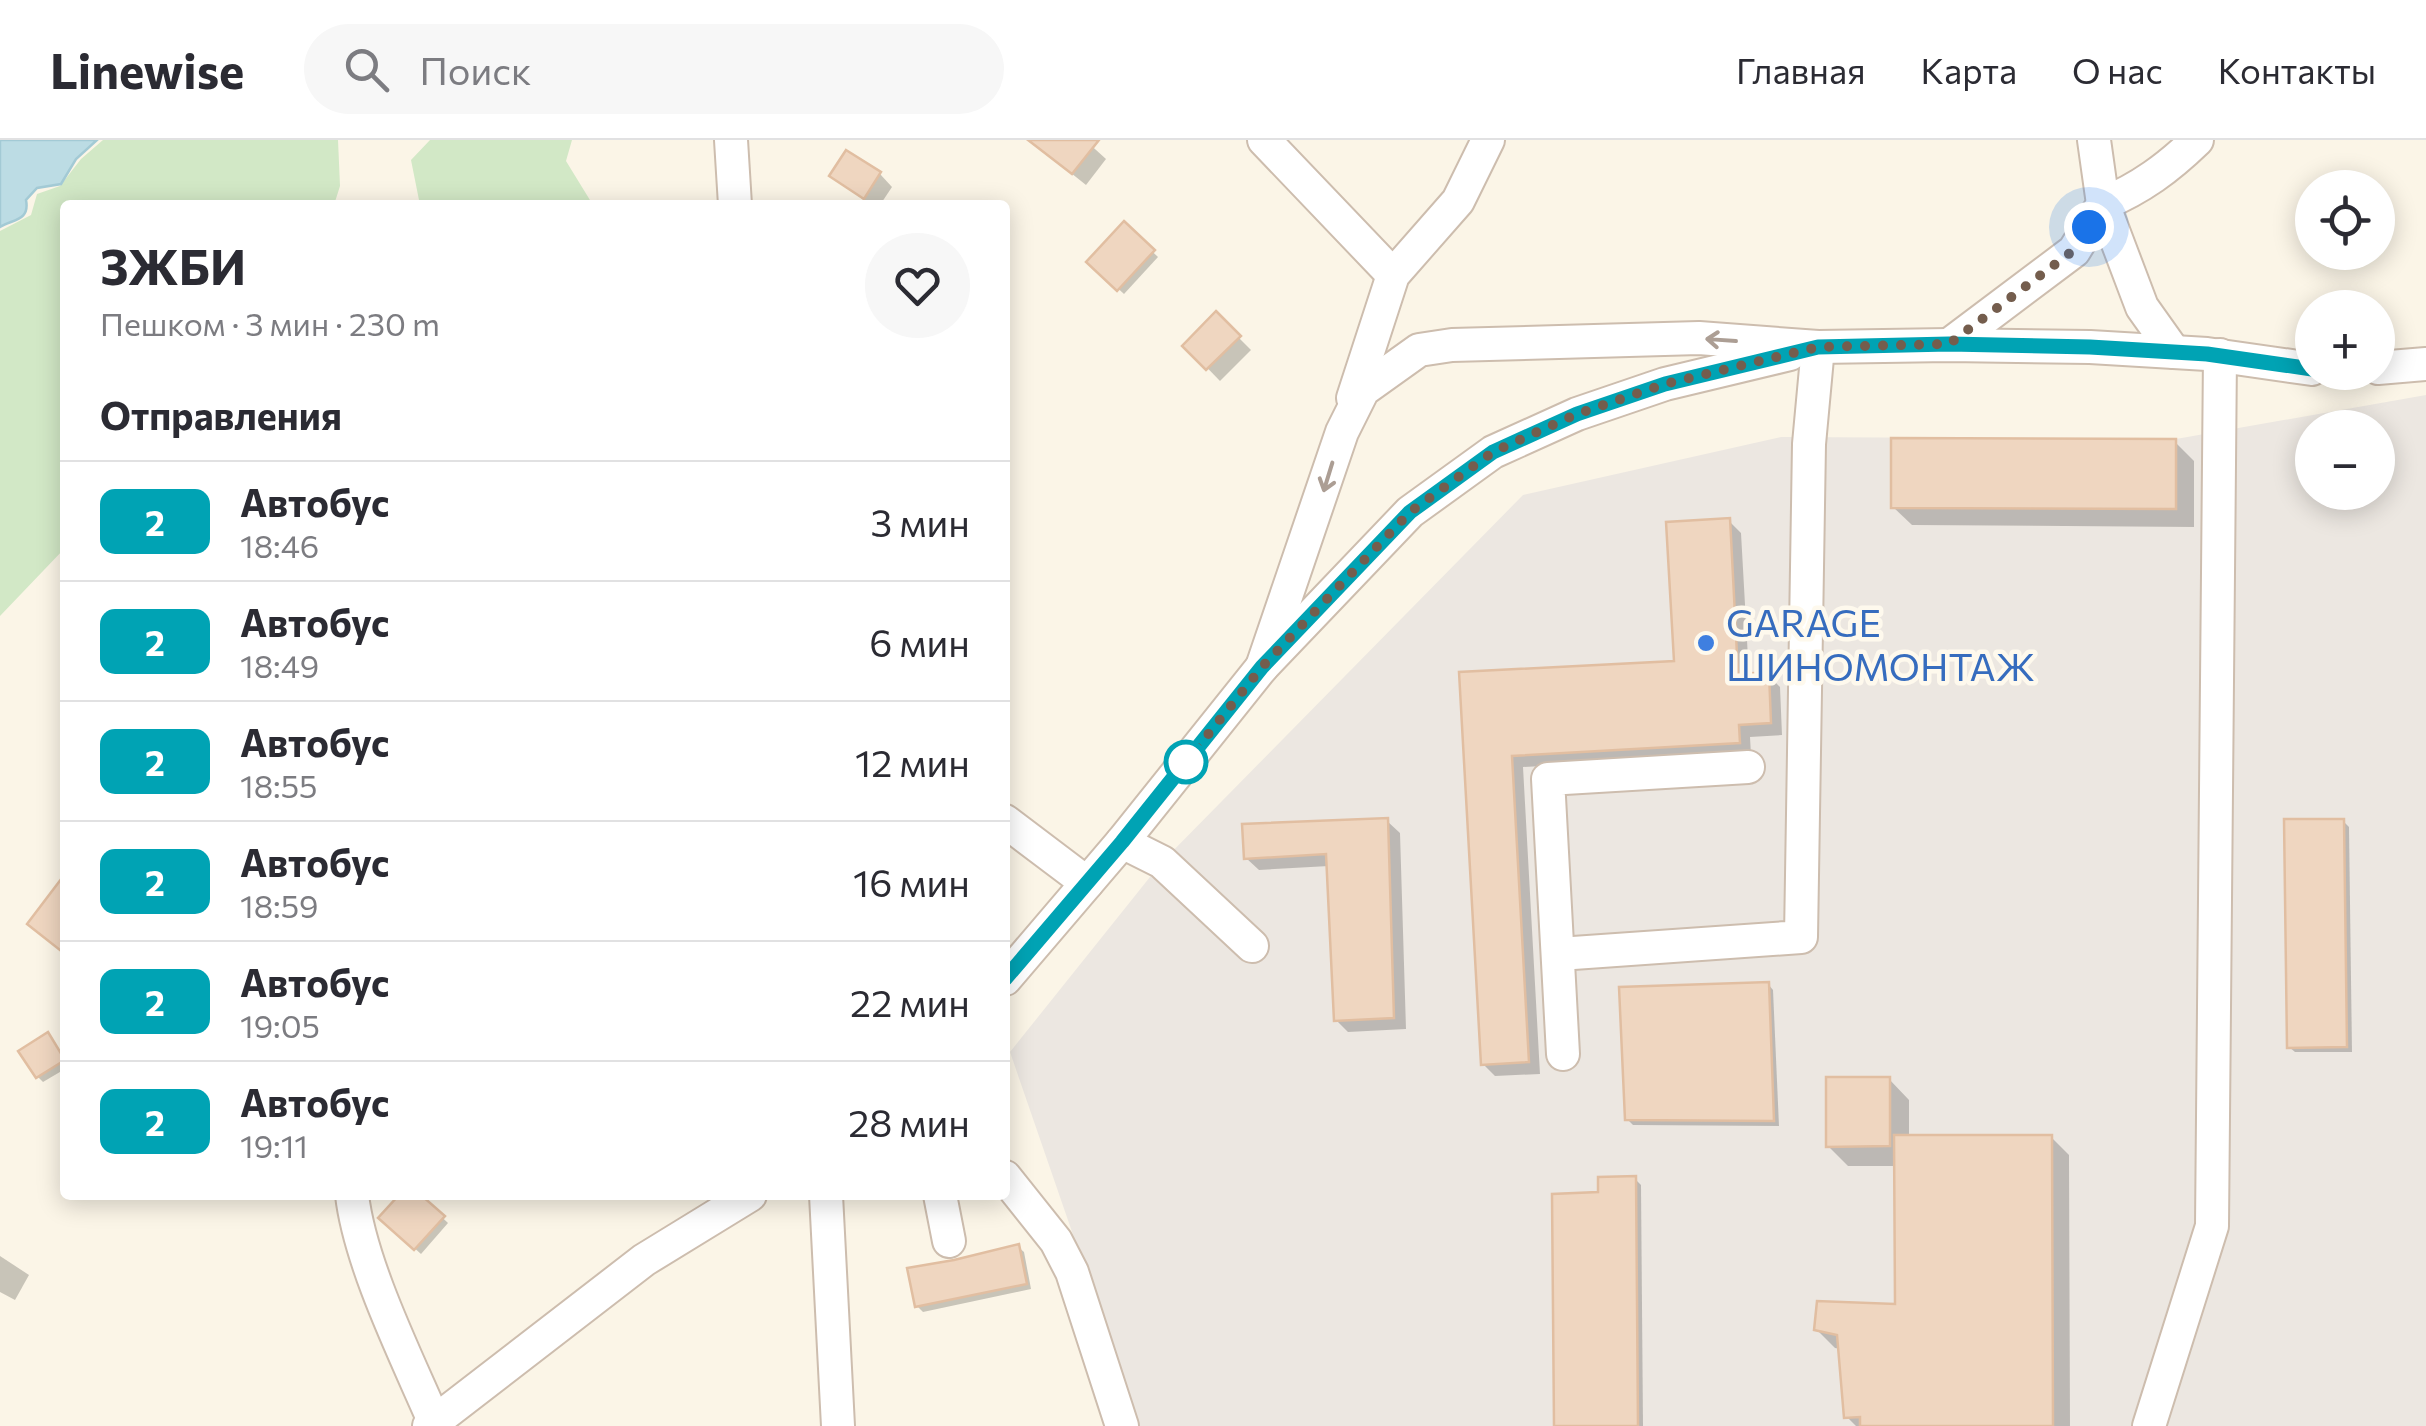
<!DOCTYPE html>
<html lang="ru">
<head>
<meta charset="utf-8">
<style>
	:root { --surface:#fff; --page:#f7f7f7; --text:#2b2b33; --muted:#7c7c81; --line:#e1e1e2 }
	body { margin:0; font-family:Commissioner,sans-serif; background:var(--page); color:var(--text); height:100vh; display:flex; flex-direction:column; font-size:38px; white-space:nowrap }
	* { box-sizing:border-box; margin:0 }
	p { font-size:32px; color:var(--muted) }
	.icon { flex:none; width:55px; height:55px; fill:none; stroke:currentColor; stroke-width:2; stroke-linecap:round; stroke-linejoin:round }
	.map { position:relative; flex:1; overflow:hidden }
	.panel { position:absolute; left:60px; top:60px; width:950px; height:1000px; display:flex; flex-direction:column; background:var(--surface); border-radius:10px; box-shadow:0 5px 25px #0003 }
	.panel>* { flex:none }
	.badge { padding:0 20px; border-radius:15px; font-size:35px; line-height:65px }
	.buttons { position:absolute; left:2295px; top:30px; display:grid; gap:20px }
	.buttons a { display:grid; place-items:center; width:100px; height:100px; border-radius:50%; background:var(--surface); box-shadow:0 5px 25px #0003; font-size:50px }
	.you { position:absolute; width:50px; height:50px; margin:-25px; border:8px solid #fff; border-radius:50%; background:#1a73e8; box-shadow:0 0 0 15px #1a73e833 }
	.map>.badge { position:absolute; translate:-50% -50%; box-shadow:0 0 0 5px #fff }
	h2 { padding:0 40px; font-size:38px; line-height:90px }
	.round { display:grid; place-items:center; flex:none; width:105px; height:105px; border-radius:52px; background:var(--page) }
	.summary { display:flex; align-items:center; justify-content:space-between; height:170px; padding:0 40px }
	h1 { font-size:48px; font-weight:700; line-height:75px }
	ul { padding:0; list-style:none }
	li { display:flex; align-items:center; gap:30px; height:120px; padding:0 40px; border-top:2px solid var(--line) }
	li div { flex:1 }
	li b { display:block; font-size:38px }
	li em { font-style:normal }
	li .badge { min-width:110px; font-weight:700; text-align:center }
	header { display:flex; align-items:center; gap:60px; box-sizing:border-box; height:140px; padding:0 50px; background:var(--surface); border-bottom:2px solid var(--line) }
	header strong { font-size:48px }
	nav { display:flex; gap:55px; margin-inline-start:auto; font-size:35px }
	.search { width:700px; height:90px; background:var(--page); display:flex; align-items:center; gap:25px; box-sizing:border-box; padding:0 35px; border-radius:55px; color:var(--muted); font-size:38px }
	.map>svg:first-child { display:block }
	.industrial { fill:#ece7e1; fill-rule:evenodd }
	.green { fill:#d2e8c6 }
	.water { fill:#bcdce4; stroke:#a3cad5; stroke-width:2.5 }
	.shadow { fill:#0003 }
	.building { fill:#efd6c0; stroke:#e1bea1; stroke-width:2.5 }
	.lines { fill:none; stroke-linecap:round; stroke-linejoin:round }
	.minor-casing { stroke:#cdbdae; stroke-width:36 }
	.minor { stroke:#fff; stroke-width:32 }
	.oneway { stroke:#ac9e94 }
	.line-casing { stroke:#fff; stroke-width:22 }
	.line { stroke:#00a3b4; stroke-width:15 }
	.walk { stroke:#745d4d; stroke-width:10; stroke-dasharray:0 18 }
	.shop-dot { fill:#3f7fe0; stroke:#fef9ed; stroke-width:4 }
	.stop-dot { fill:#fff; stroke:#00a3b4; stroke-width:5 }
	.labels { text-anchor:middle; dominant-baseline:central; stroke-width:9; stroke-linejoin:round; paint-order:stroke }
	.shop-label { font-size:38px; fill:#366cbe; stroke:#fef9ed; text-anchor:start }
</style>
</head>
<body>
<header>
<strong>Linewise</strong>
<div class="search"><svg class="icon" aria-label="search" viewBox="0 0 24 24"><circle cx="10" cy="10" r="6"/><path d="M15 15l6 6"/></svg>Поиск</div>
<nav><a>Главная</a><a>Карта</a><a>О нас</a><a>Контакты</a></nav>
</header>
<div class="map">
<svg width="2426" height="1286" viewBox="0 0 2426 1286">
	<rect width="100%" height="100%" fill="#fbf5e7"/>
	<path class="industrial" d="M2426,255V1286H1139L1010,912L1162,722L1523,355L1781,297L2176,299ZM2312,288H2378V352H2312Z"/>
	<g class="green">
		<path d="M103,0H338L340,46L334,65H65V408L0,476V91L31,75L37,54L60,46L81,19Z"/>
		<path d="M430,0H572L566,21L593,65H420L411,20Z"/>
	</g>
	<path class="water" d="M0,0H97L76,19L61,44L37,48L26,60C30,81 13,79 0,87Z"/>
	<g class="shadow">
		<path d="M1059,0H1085L1106,19L1086,45L1061,25Z"/>
		<path d="M846,13L880,34L892,47L880,65H870L832,36Z"/>
		<path d="M1124,85L1158,117L1124,154L1089,122Z"/>
		<path d="M1216,175L1251,210L1220,241L1186,206Z"/>
		<path d="M2175,302L2194,321V387L1912,385L1893,367Z"/>
		<path d="M1729,381L1741,393L1749,536L1768,535L1780,547L1782,595L1750,597L1751,615L1523,627L1540,934L1495,936L1483,924L1461,534L1677,523Z"/>
		<path d="M1387,681L1400,693L1406,889L1348,892L1336,880L1329,726L1259,730L1246,718Z"/>
		<path d="M2343,681L2349,687L2352,912H2295L2289,907Z"/>
		<path d="M1768,844L1773,850L1779,986L1633,985L1627,979Z"/>
		<path d="M53,901L65,919V929L43,942L38,937Z"/>
		<path d="M1889,939L1909,960V997H2051L2069,1015L2070,1286H1856L1847,1277L1841,1209L1835,1208L1817,1190L1897,1167L1896,1026H1848L1828,1006Z"/>
		<path d="M1635,1039L1641,1045L1643,1286H1556L1601,1055Z"/>
		<path d="M402,1055H418L448,1083L421,1114L381,1078Z"/>
		<path d="M1018,1107L1024,1112L1031,1149L923,1172L917,1166Z"/>
		<path d="M0,1116L29,1135L15,1160L0,1152Z"/>
	</g>
	<g class="building">
		<path d="M1028,0H1099L1072,34Z"/>
		<path d="M846,10L881,32L864,59L829,36Z"/>
		<path d="M1124,81L1155,110L1117,151L1086,122Z"/>
		<path d="M1216,171L1241,196L1206,230L1182,206Z"/>
		<path d="M1891,298L2176,299V369L1891,368Z"/>
		<path d="M1730,378L1738,534L1769,532L1771,583L1739,585L1740,603L1512,616L1529,922L1481,925L1459,532L1674,521L1666,382Z"/>
		<path d="M1388,678L1394,878L1334,881L1326,714L1244,719L1242,684Z"/>
		<path d="M2284,679H2344L2347,907L2287,908Z"/>
		<path d="M65,734V814L27,784Z"/>
		<path d="M1769,842L1774,981L1625,980L1619,847Z"/>
		<path d="M48,892L65,920L36,938L18,911Z"/>
		<path d="M1826,937H1890V1006L1826,1007Z"/>
		<path d="M1894,995H2052L2053,1286H1860V1277L1844,1278L1837,1195L1814,1190L1817,1161L1895,1164Z"/>
		<path d="M1636,1036L1638,1286H1554L1552,1054L1598,1052V1037Z"/>
		<path d="M399,1055H421L445,1076L414,1110L378,1078Z"/>
		<path d="M1019,1104L1027,1144L915,1167L907,1128L954,1120Z"/>
	</g>
	<g class="lines">
		<defs>
			<g id="minor">
				<path d="M731,0L735,65"/>
				<path d="M1264,0L1393,135"/>
				<path d="M1949,205L2074,111L2103,64L2094,0"/>
				<path d="M2174,212L2142,167L2103,64C2141,48 2168,28 2197,0"/>
				<path d="M2378,228L2426,224"/>
				<path d="M1353,258L1393,135L1458,61L1488,0"/>
				<path d="M1262,527L1342,292L1363,250L1419,210L1452,205L1699,198L1818,207L1949,205L2090,207L2207,214L2312,229"/>
				<path d="M1005,681L1087,743"/>
				<path d="M1122,702L1162,722L1252,806"/>
				<path d="M1559,814L1801,797L1809,304L1818,207"/>
				<path d="M1005,839L1122,702L1262,527L1410,372L1493,312L1577,274L1665,244L1790,214"/>
				<path d="M1563,914L1548,639L1748,627"/>
				<path d="M1005,1037L1056,1101L1072,1132L1122,1286"/>
				<path d="M352,1055C360,1124 406,1216 434,1281"/>
				<path d="M826,1055L838,1286"/>
				<path d="M940,1055L949,1101"/>
				<path d="M429,1286L644,1120L750,1055"/>
				<path d="M2149,1286L2212,1086L2220,215"/>
			</g>
		</defs>
		<use href="#minor" class="minor-casing"/>
		<use href="#minor" class="minor"/>
	</g>
	<defs><path id="oneway-shaft" d="M-6 0H5M1.5-3L5.5 0L1.5 3" fill="none" stroke-width="1.6" stroke-linecap="round" stroke-linejoin="round" transform="scale(2.5)"/></defs>
	<g class="oneway">
		<use href="#oneway-shaft" transform="translate(1721 200) rotate(-176)"/>
		<use href="#oneway-shaft" transform="translate(1328 337) rotate(107)"/>
	</g>
	<g class="lines">
		<defs>
			<path id="line" d="M1005,839L1122,702L1262,527L1410,372L1493,312L1577,274L1665,244L1818,207L1949,204L2090,207L2207,214L2312,229"/>
		</defs>
		<use href="#line" class="line-casing"/>
		<use href="#line" class="line"/>
		<path class="walk" d="M1186,622L1262,527L1410,372L1493,312L1577,274L1665,244L1818,207L1949,204L2074,110L2089,87"/>
	</g>
	<circle class="shop-dot" cx="1706" cy="503" r="10"/>
	<circle class="stop-dot" cx="1186" cy="622" r="20"/>
	<g class="labels">
		<g class="shop-label">
			<text x="1726" y="481">GARAGE<tspan x="1726" dy="44">ШИНОМОНТАЖ</tspan></text>
		</g>
	</g>
</svg>
<div class="buttons">
<a><svg class="icon" aria-label="locate" viewBox="0 0 24 24"><circle cx="12" cy="12" r="6"/><path d="M12 2v4M12 18v4M2 12h4M18 12h4"/></svg></a>
<a>+</a>
<a>−</a>
</div>
<div class="you" style="left:2089px;top:87px"></div>
<section class="panel">
<div class="summary"><div><h1>ЗЖБИ</h1><p>Пешком · 3 мин · 230 m</p></div><a class="round"><svg class="icon" aria-label="heart" viewBox="0 0 24 24"><path d="M12 20l-8-8c-3-5 5-10 8-4 3-6 11-1 8 4z"/></svg></a></div>
<h2>Отправления</h2>
<ul>
<li><span class="badge" style="background:#00a3b4;color:#fff">2</span><div><b>Автобус</b><p>18:46</p></div><em>3 мин</em></li>
<li><span class="badge" style="background:#00a3b4;color:#fff">2</span><div><b>Автобус</b><p>18:49</p></div><em>6 мин</em></li>
<li><span class="badge" style="background:#00a3b4;color:#fff">2</span><div><b>Автобус</b><p>18:55</p></div><em>12 мин</em></li>
<li><span class="badge" style="background:#00a3b4;color:#fff">2</span><div><b>Автобус</b><p>18:59</p></div><em>16 мин</em></li>
<li><span class="badge" style="background:#00a3b4;color:#fff">2</span><div><b>Автобус</b><p>19:05</p></div><em>22 мин</em></li>
<li><span class="badge" style="background:#00a3b4;color:#fff">2</span><div><b>Автобус</b><p>19:11</p></div><em>28 мин</em></li>
</ul>
</section>
</div>
</body>
</html>
